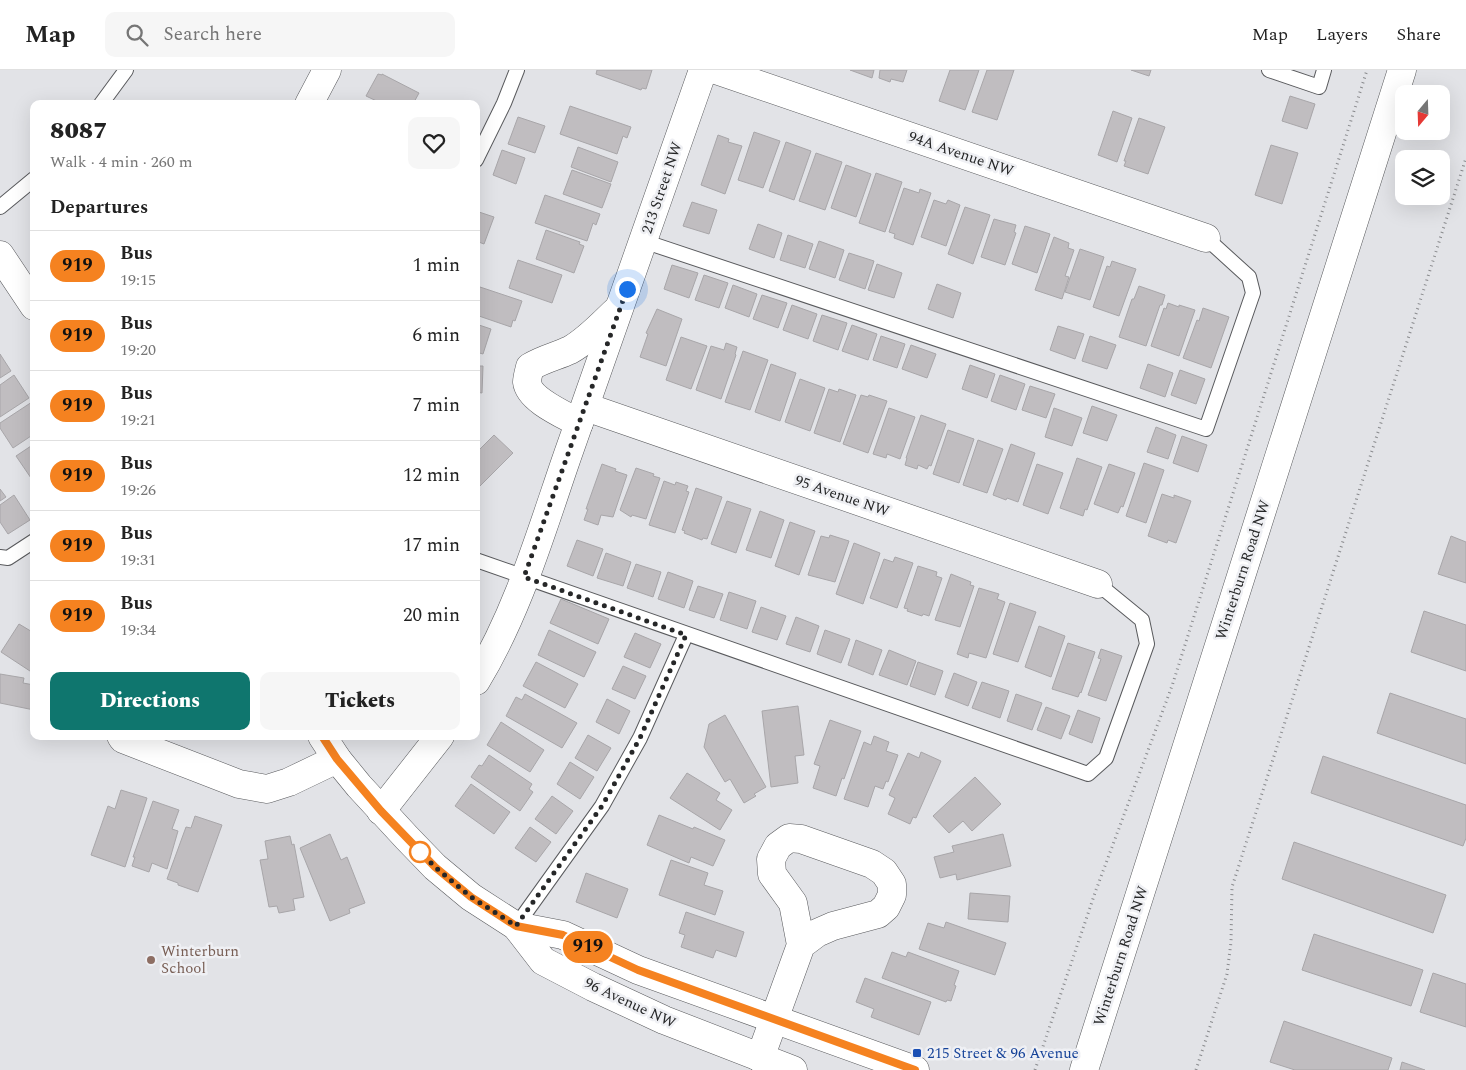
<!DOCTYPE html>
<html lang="en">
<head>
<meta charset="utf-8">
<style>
	:root { --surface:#fff; --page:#f6f6f6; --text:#222; --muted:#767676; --line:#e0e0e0; --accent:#0f766e }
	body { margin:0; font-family:Spectral,serif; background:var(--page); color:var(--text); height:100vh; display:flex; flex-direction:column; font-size:19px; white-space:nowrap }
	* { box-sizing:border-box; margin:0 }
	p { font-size:16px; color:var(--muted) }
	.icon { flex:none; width:28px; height:28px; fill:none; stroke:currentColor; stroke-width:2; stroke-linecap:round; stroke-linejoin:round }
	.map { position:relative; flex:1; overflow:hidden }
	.details { position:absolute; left:30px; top:30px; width:450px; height:640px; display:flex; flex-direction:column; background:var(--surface); border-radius:10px; box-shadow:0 5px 20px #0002 }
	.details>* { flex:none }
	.badge { padding:0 10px; border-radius:16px; font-size:18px; line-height:32px }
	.needle { width:32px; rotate:199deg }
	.fabs { position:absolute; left:1395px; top:15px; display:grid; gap:10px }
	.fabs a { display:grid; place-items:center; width:55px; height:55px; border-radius:10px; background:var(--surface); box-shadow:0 5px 20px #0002; font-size:25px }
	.you { position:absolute; width:25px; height:25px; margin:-12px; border:4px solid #fff; border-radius:50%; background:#1a73e8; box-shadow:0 0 0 8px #1a73e833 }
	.map>.badge { position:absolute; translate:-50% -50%; box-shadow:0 0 0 2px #fff }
	h2 { padding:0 20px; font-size:19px; line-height:45px }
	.round { display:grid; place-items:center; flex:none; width:52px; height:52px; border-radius:10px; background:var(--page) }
	.headline { display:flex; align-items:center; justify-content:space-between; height:85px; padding:0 20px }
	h1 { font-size:24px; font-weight:800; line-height:38px }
	.primary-button { display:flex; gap:10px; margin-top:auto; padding:10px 20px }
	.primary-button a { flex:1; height:58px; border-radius:10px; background:var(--accent); color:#fff; font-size:20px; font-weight:800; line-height:58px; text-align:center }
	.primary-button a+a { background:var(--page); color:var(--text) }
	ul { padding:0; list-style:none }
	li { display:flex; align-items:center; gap:15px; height:70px; padding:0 20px; border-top:1px solid var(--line) }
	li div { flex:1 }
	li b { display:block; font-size:19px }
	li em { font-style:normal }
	li .badge { min-width:55px; font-weight:700; text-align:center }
	header { display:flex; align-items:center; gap:30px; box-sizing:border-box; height:70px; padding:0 25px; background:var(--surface); border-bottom:1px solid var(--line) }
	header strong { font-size:24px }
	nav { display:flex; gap:28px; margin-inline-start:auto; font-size:18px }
	.search { width:350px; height:45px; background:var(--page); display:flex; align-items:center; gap:12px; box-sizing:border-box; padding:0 18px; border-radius:10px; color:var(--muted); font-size:19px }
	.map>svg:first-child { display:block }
	.building { fill:#c0bdc0; stroke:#a8a6a9 }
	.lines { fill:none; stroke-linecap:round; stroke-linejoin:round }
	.service-casing { stroke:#595a5d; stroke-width:16 }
	.minor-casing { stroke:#595a5d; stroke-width:29 }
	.tertiary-casing { stroke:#595a5d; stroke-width:29 }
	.secondary-casing { stroke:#595a5d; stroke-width:29 }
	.path { stroke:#898a8d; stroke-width:3; stroke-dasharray:1 4; stroke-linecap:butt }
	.service { stroke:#fff; stroke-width:14 }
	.minor { stroke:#fff; stroke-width:28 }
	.tertiary { stroke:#fff; stroke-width:28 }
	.secondary { stroke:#fff; stroke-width:28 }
	.line-casing { stroke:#fff; stroke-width:11 }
	.line { stroke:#f58220; stroke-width:8 }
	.walk { stroke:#262728; stroke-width:5; stroke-dasharray:0 9 }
	.stop-dot { fill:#fff; stroke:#f58220; stroke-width:2.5 }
	.education-dot { fill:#8d6e63; stroke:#eff0f4; stroke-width:2 }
	.transit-dot { fill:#1a4fb4; stroke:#eff0f4; stroke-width:2 }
	.labels { text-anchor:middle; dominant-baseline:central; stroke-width:5; stroke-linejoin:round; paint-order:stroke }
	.street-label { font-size:15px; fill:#262728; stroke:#eff0f4 }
	.education-label { font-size:15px; fill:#785e54; stroke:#eff0f4; text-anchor:start }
	.transit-label { font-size:15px; fill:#164399; stroke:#eff0f4; text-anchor:start }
</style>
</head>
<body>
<header>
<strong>Map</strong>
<div class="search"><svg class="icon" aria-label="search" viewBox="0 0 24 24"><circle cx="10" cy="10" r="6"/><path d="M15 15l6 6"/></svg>Search here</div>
<nav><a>Map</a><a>Layers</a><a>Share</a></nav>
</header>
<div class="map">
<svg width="1466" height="1000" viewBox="0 0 1466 1000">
	<rect width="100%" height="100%" fill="#e2e3e7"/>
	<g class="building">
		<path d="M597,0H652L646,19L642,18L641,20L596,4Z"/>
		<path d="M850,0H874L872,8Z"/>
		<path d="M880,0H907L903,12L891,9L890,12L879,8Z"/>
		<path d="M950,0H979L965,40L939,31Z"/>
		<path d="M987,0H1014L997,50L972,42Z"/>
		<path d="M1131,0H1151L1149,6Z"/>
		<path d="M378,4L382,5V4L419,23L413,34H383L366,26Z"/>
		<path d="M1290,26L1315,34L1307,59L1282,51Z"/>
		<path d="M570,36L631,57L627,68L623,66L617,84L560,64Z"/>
		<path d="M1113,41L1132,48L1117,92L1098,85Z"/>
		<path d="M518,47L545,56L535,83L508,74Z"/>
		<path d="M1139,48L1165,57L1148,104L1124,96L1126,91H1124Z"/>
		<path d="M754,62L780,71L763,118L738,110Z"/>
		<path d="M718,65L729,69L728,72L742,76L725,124L701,115Z"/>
		<path d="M786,72L811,81L794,130L769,121Z"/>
		<path d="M1271,75L1298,83L1282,134L1255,125Z"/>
		<path d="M578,77L618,92L611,112L571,97Z"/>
		<path d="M502,80L525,88L516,114L493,105Z"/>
		<path d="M816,83L842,92L825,140L799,131Z"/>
		<path d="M846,95L871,104L856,147L831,138Z"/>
		<path d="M572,100L611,114L602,138L563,124Z"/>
		<path d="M876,103L902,112L885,162L859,153Z"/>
		<path d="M904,118L919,123L920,119L931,123L913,175L894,168L895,164L889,162Z"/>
		<path d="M545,125L600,144L596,155L593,153L587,171L535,153Z"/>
		<path d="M934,130L946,134L948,130L960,135L946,176L921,167Z"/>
		<path d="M692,132L717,140L709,164L683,156Z"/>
		<path d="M965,137L990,145L973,194L948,184Z"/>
		<path d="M476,141L494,147L484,174L476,171Z"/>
		<path d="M994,149L1016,155L1014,162L1016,163L1005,195L981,187Z"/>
		<path d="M758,154L782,163L774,188L749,179Z"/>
		<path d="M1025,156L1050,164L1037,203L1012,194Z"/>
		<path d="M546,160L580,172L579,174L584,176L574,203L536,189Z"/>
		<path d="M788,165L813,174L805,198L780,190Z"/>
		<path d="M1054,167L1069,173L1068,178L1074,180L1065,206L1069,207L1062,229L1035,220Z"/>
		<path d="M819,171L844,180L835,208L809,199Z"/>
		<path d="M1080,179L1104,187L1090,230L1065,222Z"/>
		<path d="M849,183L874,191L865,219L839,210Z"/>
		<path d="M518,190L562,205L552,233L509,218Z"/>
		<path d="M1112,191L1136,199L1119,246L1093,237L1107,196L1110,197Z"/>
		<path d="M877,194L902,203L894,228L868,220Z"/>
		<path d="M672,195L698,203L689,228L664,219Z"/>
		<path d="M704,205L728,213L719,238L695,230Z"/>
		<path d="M937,214L961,223L953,248L928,239Z"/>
		<path d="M733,215L757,224L749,247L725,238Z"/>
		<path d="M1139,216L1165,225L1162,235H1160L1146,276L1119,267L1132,229H1134Z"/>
		<path d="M480,217L522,231L515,251L513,250L511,257L476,245V219L479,220Z"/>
		<path d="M762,225L787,233L778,258L753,249Z"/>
		<path d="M1168,233L1179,237V235L1195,240L1179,286L1151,276L1164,238L1166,239Z"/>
		<path d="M792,235L817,244L808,269L783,260Z"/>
		<path d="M1203,238L1229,247L1211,298L1183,288L1197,250L1199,251Z"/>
		<path d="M657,239L682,249L666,296L640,287L648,264L646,263Z"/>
		<path d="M822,245L847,253L838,280L813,271Z"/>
		<path d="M476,254L491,259L483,284L476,282Z"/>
		<path d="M852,255L877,264L868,290L842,281Z"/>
		<path d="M1058,256L1084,264L1075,289L1050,280Z"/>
		<path d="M881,266L905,274L897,298L873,290Z"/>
		<path d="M1090,266L1116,275L1107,299L1082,291Z"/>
		<path d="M681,267L707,276L691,319L666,310Z"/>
		<path d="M726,273L737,277L735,284L736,285L721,329L696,320L711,276L724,280Z"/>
		<path d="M911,275L936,284L927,308L902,299Z"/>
		<path d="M743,281L768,290L750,340L725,332Z"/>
		<path d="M0,284L11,301L0,308Z"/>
		<path d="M771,294L796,303L780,351L755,342Z"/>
		<path d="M1148,294L1173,303L1165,327L1140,318Z"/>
		<path d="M970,295L995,304L987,328L962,319Z"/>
		<path d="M476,296H483L482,323L476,322Z"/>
		<path d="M1180,300L1205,309L1196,334L1171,325Z"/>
		<path d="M14,305L29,328L0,347V315Z"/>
		<path d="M1000,305L1025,314L1016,340L991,331Z"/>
		<path d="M800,309L825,318L810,361L785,352Z"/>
		<path d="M1030,316L1055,324L1046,348L1022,340Z"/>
		<path d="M829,319L838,322L839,319L856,325L840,372L814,363Z"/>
		<path d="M861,325L868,327L869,325L887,331L868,383L843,374Z"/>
		<path d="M32,332L34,335V364L13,378L0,358V353Z"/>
		<path d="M1092,336L1117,345L1107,371L1083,363Z"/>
		<path d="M889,338L915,347L900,389L887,384L886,388L873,384Z"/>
		<path d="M1054,338L1082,348L1072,376L1045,367Z"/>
		<path d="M921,345L946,354L931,396L929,395L927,399L918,395L917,399L905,395L907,388H906Z"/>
		<path d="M1156,357L1176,365L1168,389L1147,382Z"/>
		<path d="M948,360L974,369L959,413L933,404Z"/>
		<path d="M494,365L513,383L480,416L476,413V383Z"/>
		<path d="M1182,366L1207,375L1198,402L1173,393Z"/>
		<path d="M978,370L1003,379L987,423L963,415Z"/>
		<path d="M34,374V405L31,408L16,386Z"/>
		<path d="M1011,374L1035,383L1018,432L1007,428L1006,430L993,425Z"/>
		<path d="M1077,388L1102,397L1087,440L1085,439L1083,446L1060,438Z"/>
		<path d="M1144,393L1164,400L1146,453L1126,446Z"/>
		<path d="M602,394L616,399L615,401L627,405L613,447L601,445L598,455L584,450L588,439H586Z"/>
		<path d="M1037,394L1063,403L1048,444L1023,435Z"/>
		<path d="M1109,394L1135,403L1123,437L1121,436L1118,443L1094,434Z"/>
		<path d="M636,398L654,404L653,406L660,408L646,449L632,445L631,447L620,440Z"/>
		<path d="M664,411L675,415L676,412L688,416L686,421L689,422L675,463L649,455Z"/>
		<path d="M696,418L722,427L707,469L703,468L702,470L684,463L685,461L682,460Z"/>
		<path d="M0,419L6,427L0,431Z"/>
		<path d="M1162,424L1174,428V425L1191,431L1176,473L1168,470L1167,473L1148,466Z"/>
		<path d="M14,425L30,450L8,464L0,452V435Z"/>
		<path d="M727,431L751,439L736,483L711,474Z"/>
		<path d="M760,441L784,450L771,488L746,480Z"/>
		<path d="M790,452L815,461L799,505L775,496Z"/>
		<path d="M830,465L849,471L835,512L808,505L821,466L829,468Z"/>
		<path d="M1451,466L1466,472V513L1438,504Z"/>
		<path d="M577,470L603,479L593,506L567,496Z"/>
		<path d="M854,473L880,483L863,534L836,524Z"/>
		<path d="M606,483L631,492L623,516L597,508Z"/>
		<path d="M895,487L913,493L897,538L870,528L884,489L893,492Z"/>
		<path d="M636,494L661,502L653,527L627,518Z"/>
		<path d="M918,496L937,502L936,506L942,508L929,546L923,544L922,546L907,541L908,539L904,538Z"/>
		<path d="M668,502L693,511L684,538L658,529Z"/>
		<path d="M951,504L971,512L970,515L974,516L960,557L935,550Z"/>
		<path d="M698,516L723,524L714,548L689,540Z"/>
		<path d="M979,518L999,524L997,529L1005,532L986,588L969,583L968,588L957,584Z"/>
		<path d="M729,522L756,531L747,559L720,550Z"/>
		<path d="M561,529L609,549L598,574L550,553Z"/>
		<path d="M1010,533L1036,542L1018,592L993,584Z"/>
		<path d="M761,537L786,546L777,570L752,562Z"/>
		<path d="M1424,541L1466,555V601L1411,582Z"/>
		<path d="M796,547L819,556L810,582L786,574Z"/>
		<path d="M19,554L34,563L33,603L1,582Z"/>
		<path d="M1039,556L1065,566L1051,607L1025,597Z"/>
		<path d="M549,560L596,582L584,607L538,585Z"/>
		<path d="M825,560L850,569L841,593L817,584Z"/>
		<path d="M635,563L661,574L650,598L624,587Z"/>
		<path d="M856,570L882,580L873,605L848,595Z"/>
		<path d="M1068,573L1095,582L1081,623L1080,622L1078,627L1052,619Z"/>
		<path d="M1101,579L1122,586L1106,631L1088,625L1101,589L1098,588Z"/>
		<path d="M889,580L916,591L907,615L879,605Z"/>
		<path d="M536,592L578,614L565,638L523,616Z"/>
		<path d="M918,592L943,601L935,625L910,616Z"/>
		<path d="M623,596L646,606L635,629L612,619Z"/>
		<path d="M954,603L977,612L968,636L945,627Z"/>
		<path d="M0,604L24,608L23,613L34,615V640L0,633Z"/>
		<path d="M982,612L1009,621L1000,648L972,638Z"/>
		<path d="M1390,623L1466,649V694L1377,663Z"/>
		<path d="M525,624L577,653L562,678L506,646L516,627L522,630Z"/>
		<path d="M1016,624L1042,633L1032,660L1007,651Z"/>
		<path d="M607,629L630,641L619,664L596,652Z"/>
		<path d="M798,636L804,685L795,686L798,713L771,717L762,641Z"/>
		<path d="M1046,637L1070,646L1061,669L1037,660Z"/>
		<path d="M1078,640L1100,648L1092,673L1069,664Z"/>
		<path d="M725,645L766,717L754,724L756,726L744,733L730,709L725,712L704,677L709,654Z"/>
		<path d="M830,650L861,661L844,709L842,708L836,726L813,718L820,696L814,694Z"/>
		<path d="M501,652L544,680L530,702L487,675Z"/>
		<path d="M588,665L611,678L597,701L575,688Z"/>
		<path d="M874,666L889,672L886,681L898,685L888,712L886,711L883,719L875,716L868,737L844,729L864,672L871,675Z"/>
		<path d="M921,682L941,691L916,748L913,747L910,754L888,744L895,728L889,725L908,683L919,688Z"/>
		<path d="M489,685L532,714L529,719L533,722L520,741L471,707L479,695L482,696Z"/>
		<path d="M1323,686L1466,735V768L1463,776L1311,723Z"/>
		<path d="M570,692L594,707L580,729L557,714Z"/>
		<path d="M687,703L720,723L716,730L732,740L720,760L670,728Z"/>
		<path d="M975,707L1001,734L972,761L963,751L949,763L933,746Z"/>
		<path d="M471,714L510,742L494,764L455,736Z"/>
		<path d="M121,720L147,728L125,797L91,785L108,736L115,739Z"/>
		<path d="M552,726L573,741L556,764L535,749Z"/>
		<path d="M153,731L179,740L172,759L178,761L167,799L152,793L149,802L132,796L135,787H133Z"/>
		<path d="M659,745L693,759L694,757L725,770L713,796L691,787L689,793L647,775Z"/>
		<path d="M195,746L222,755L198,822L178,815V813L167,809L186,757L191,758Z"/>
		<path d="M530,757L551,772L536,792L515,778Z"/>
		<path d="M330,764L341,790L347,787L365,833L349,839L350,843L330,851L300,778Z"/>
		<path d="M1003,764L1011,796L957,810L956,804L940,808L934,787L954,782L952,776Z"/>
		<path d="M290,766L292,775L294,774L304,827L293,829L295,840L279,843L277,836L269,837L260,790L268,789L265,771Z"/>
		<path d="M1294,772L1446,825L1433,863L1282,809Z"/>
		<path d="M671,790L708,803L704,815L723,821L715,845L659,825Z"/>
		<path d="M586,803L628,819L617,848L576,832Z"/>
		<path d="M970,823L1010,826L1008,852L968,849Z"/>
		<path d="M686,842L744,862L736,887L716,880L713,888L681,877L685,865L679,863Z"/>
		<path d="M946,852L1006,873L995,905L919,879L928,853L944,858Z"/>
		<path d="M1314,864L1423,900L1411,936L1302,900Z"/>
		<path d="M892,882L906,887L908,882L959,901L954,915L956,916L951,931L947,930L946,932L882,908Z"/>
		<path d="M1433,903L1466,914V957L1420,942Z"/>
		<path d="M865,908L931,932L919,965L871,947L874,939L856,932Z"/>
		<path d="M1284,951L1392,988L1388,1000H1295L1270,992Z"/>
		<path d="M1402,992L1425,1000H1400Z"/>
	</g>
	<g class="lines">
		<defs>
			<g id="service">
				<path d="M1269,0L1319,17L1324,0"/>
				<path d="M101,34L126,0"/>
				<path d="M476,90L504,33L517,0"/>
				<path d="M0,137L34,109"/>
				<path d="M643,171L1206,359L1253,223L1249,207L1206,168"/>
				<path d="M0,487L8,488L34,471"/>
				<path d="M476,490L1088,704L1106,688L1147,574L1142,550L1098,514"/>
				<path d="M516,856L602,736L640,668L686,565"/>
			</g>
			<g id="minor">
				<path d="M716,0L1206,168"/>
				<path d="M309,34L327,0"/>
				<path d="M586,337L1098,514"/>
				<path d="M579,353C565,345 529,330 527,312C527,308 529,301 530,297C543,289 557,286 570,280C588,270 603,253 618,239"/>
				<path d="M476,611C518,542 541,462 567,387C613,258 658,129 703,0"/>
				<path d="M121,666L123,669L239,714L267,719L289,712L337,689"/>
				<path d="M381,741L440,666"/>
				<path d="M760,988L801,875L793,833L772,804L771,789L778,776L789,768L801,769L872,794L884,802L892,814V825L886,837L878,844L833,856L817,863L801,875"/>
			</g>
			<g id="tertiary">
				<path d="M0,185L34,236"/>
				<path d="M322,666L337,689L359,716L407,768L435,797L471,827L516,856L543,891L593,917L664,950L793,1000"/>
				<path d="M516,856L563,865L638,900L915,1000"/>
			</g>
			<path id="secondary" d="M1084,1000L1402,0"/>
		</defs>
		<use href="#service" class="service-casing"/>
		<use href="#minor" class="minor-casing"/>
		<use href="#tertiary" class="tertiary-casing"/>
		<use href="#secondary" class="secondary-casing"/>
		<g class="path">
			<path d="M1035,1000L1096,820L1172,616L1367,0"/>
			<path d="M1196,1000L1227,904L1231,872L1232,817L1466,88"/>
		</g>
		<use href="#service" class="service"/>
		<use href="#minor" class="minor"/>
		<use href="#tertiary" class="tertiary"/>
		<use href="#secondary" class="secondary"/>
	</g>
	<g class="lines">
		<defs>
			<path id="line" d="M322,666L337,689L381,741L435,797L471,827L516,856L563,865L638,900L915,1000"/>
		</defs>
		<use href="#line" class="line-casing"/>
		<use href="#line" class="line"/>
		<path class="walk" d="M420,782L416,778L435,797L471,827L516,856L602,736L640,668L686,565L524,507L627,219"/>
	</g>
	<circle class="stop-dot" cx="420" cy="782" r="10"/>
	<circle class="education-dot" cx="151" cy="890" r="5"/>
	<rect class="transit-dot" x="912" y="978" width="10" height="10" rx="2.5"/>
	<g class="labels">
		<g class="street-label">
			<text transform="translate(961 84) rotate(19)">94A Avenue NW</text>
			<text transform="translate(662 118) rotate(-71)">213 Street NW</text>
			<text transform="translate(842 426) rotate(19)">95 Avenue NW</text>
			<text transform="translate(1243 500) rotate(-72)">Winterburn Road NW</text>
			<text transform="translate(1121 886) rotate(-72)">Winterburn Road NW</text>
			<text transform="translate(630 933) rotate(25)">96 Avenue NW</text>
		</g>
		<g class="education-label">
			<text x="161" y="881">Winterburn<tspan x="161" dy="17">School</tspan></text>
		</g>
		<g class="transit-label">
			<text x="927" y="983">215 Street &amp; 96 Avenue</text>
		</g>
	</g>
</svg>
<div class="fabs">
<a><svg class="needle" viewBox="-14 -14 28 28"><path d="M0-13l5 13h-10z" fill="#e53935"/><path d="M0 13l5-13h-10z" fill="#767676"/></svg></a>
<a><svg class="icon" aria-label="layers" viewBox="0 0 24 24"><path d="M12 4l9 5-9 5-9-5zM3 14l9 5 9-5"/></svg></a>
</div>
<div class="you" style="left:627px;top:219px"></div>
<b class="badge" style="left:588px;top:877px;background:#f58220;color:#111">919</b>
<section class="details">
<div class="headline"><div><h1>8087</h1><p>Walk · 4 min · 260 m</p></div><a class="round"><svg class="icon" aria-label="heart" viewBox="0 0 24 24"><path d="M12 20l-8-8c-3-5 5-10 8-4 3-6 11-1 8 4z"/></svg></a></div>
<h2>Departures</h2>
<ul>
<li><span class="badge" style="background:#f58220;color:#111">919</span><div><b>Bus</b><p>19:15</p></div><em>1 min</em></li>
<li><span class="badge" style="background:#f58220;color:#111">919</span><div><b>Bus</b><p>19:20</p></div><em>6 min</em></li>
<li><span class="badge" style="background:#f58220;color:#111">919</span><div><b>Bus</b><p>19:21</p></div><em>7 min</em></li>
<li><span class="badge" style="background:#f58220;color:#111">919</span><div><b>Bus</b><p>19:26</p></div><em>12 min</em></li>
<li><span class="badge" style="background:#f58220;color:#111">919</span><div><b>Bus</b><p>19:31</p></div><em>17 min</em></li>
<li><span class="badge" style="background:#f58220;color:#111">919</span><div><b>Bus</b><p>19:34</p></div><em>20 min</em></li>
</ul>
<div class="primary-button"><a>Directions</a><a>Tickets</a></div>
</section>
</div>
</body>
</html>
